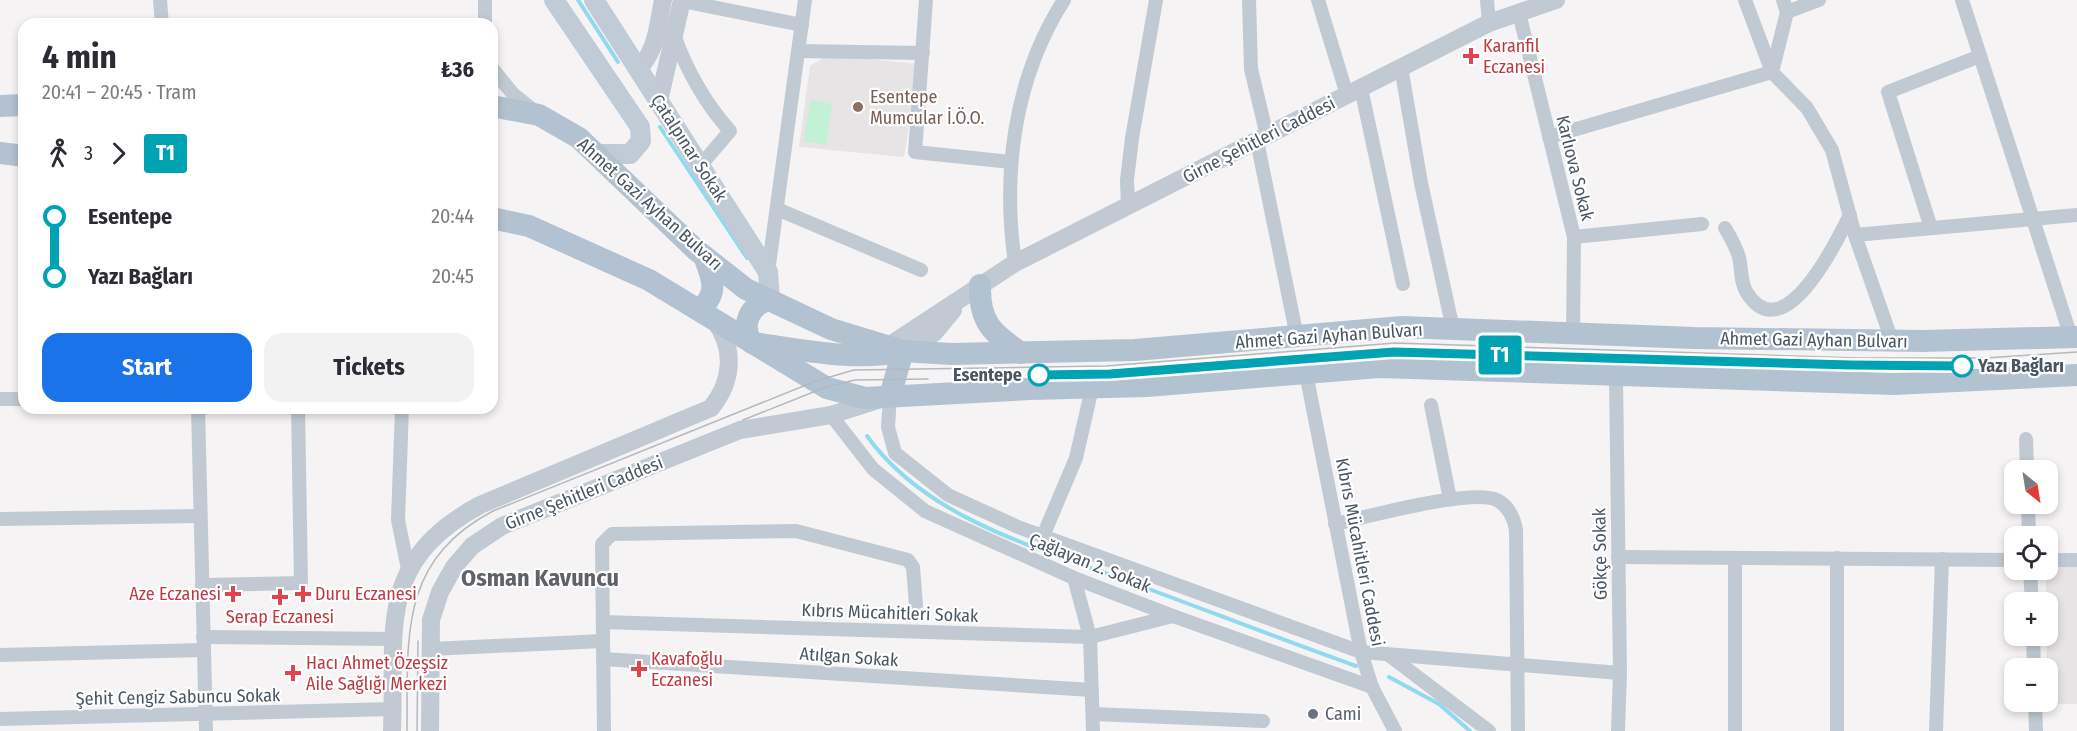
<!DOCTYPE html>
<html lang="en">
<head>
<meta charset="utf-8">
<style>
	:root { --surface:#fff; --page:#f2f2f3; --text:#2b2b33; --muted:#7c7c81; --accent:#1a73e8 }
	body { margin:0; font-family:"Fira Sans Condensed",sans-serif; background:var(--page); color:var(--text); height:100vh; display:flex; flex-direction:column; font-size:22px; white-space:nowrap }
	* { box-sizing:border-box; margin:0 }
	p { font-size:20px; color:var(--muted) }
	.icon { flex:none; width:33px; height:33px; fill:none; stroke:currentColor; stroke-width:2; stroke-linecap:round; stroke-linejoin:round }
	.map { position:relative; flex:1; overflow:hidden }
	.side { position:absolute; left:18px; top:18px; width:480px; height:396px; display:flex; flex-direction:column; background:var(--surface); border-radius:18px; box-shadow:0 3px 9px #0003 }
	.side>* { flex:none }
	.badge { padding:0 12px; border-radius:4px; font-size:21px; line-height:39px }
	.needle { width:39px; rotate:150deg }
	.tools { position:absolute; left:2004px; top:460px; display:grid; gap:12px }
	.tools a { display:grid; place-items:center; width:54px; height:54px; border-radius:12px; background:var(--surface); box-shadow:0 3px 9px #0003; font-size:30px }
	.map>.badge { position:absolute; translate:-50% -50%; box-shadow:0 0 0 3px #fff }
	.legs { display:flex; align-items:center; gap:9px; height:66px; padding:0 24px; font-size:20px }
	.legs p { margin-inline-start:auto }
	.head { display:flex; align-items:center; justify-content:space-between; height:102px; padding:0 24px }
	h1 { font-size:33px; font-weight:700; line-height:45px }
	.primary-button { display:flex; gap:12px; margin-top:auto; padding:12px 24px }
	.primary-button a { flex:1; height:69px; border-radius:18px; background:var(--accent); color:#fff; font-size:24px; font-weight:700; line-height:69px; text-align:center }
	.primary-button a+a { background:var(--page); color:var(--text) }
	ul { padding:0 24px; list-style:none }
	li { display:flex; align-items:center; gap:21px; height:60px; font-size:22px }
	li i { display:grid; place-items:center; width:9px; height:100%; margin:0 8px; background:currentColor }
	li i::after { content:''; width:15px; height:15px; margin:-8px; border:4px solid; border-radius:50%; background:var(--surface) }
	li p { margin-inline-start:auto }
	li:first-child i { background:linear-gradient(#0000 50%,currentColor 0) }
	li:last-child i { background:linear-gradient(currentColor 50%,#0000 0) }
	.map>svg:first-child { display:block }
	.education { fill:#e6e4e5 }
	.green { fill:#c3f1d5 }
	.lines { fill:none; stroke-linecap:round; stroke-linejoin:round }
	.stream { stroke:#90daee; stroke-width:4 }
	.minor { stroke:#c1cad2; stroke-width:14 }
	.tertiary { stroke:#c1cad2; stroke-width:18 }
	.secondary { stroke:#c1cbd6; stroke-width:20 }
	.primary { stroke:#b3c2d1; stroke-width:22 }
	.tram { stroke:#b5b8bd; stroke-width:1.5 }
	.line-1-casing { stroke:#fff; stroke-width:14 }
	.line-1 { stroke:#00a3b4; stroke-width:9 }
	.health-dot { fill:#e0444e; stroke:#fff; stroke-width:2 }
	.education-dot { fill:#8d6e63; stroke:#fff; stroke-width:2 }
	.stop-1-dot { fill:#fff; stroke:#00a3b4; stroke-width:3 }
	.worship-dot { fill:#6b7280; stroke:#fff; stroke-width:2 }
	.labels { text-anchor:middle; dominant-baseline:central; stroke-width:4.5; stroke-linejoin:round; paint-order:stroke }
	.health-label { font-size:18px; fill:#be3a42; stroke:#fff; text-anchor:start }
	.education-label { font-size:18px; fill:#785e54; stroke:#fff; text-anchor:start }
	.street-label { font-size:18px; fill:#4a5661; stroke:#fff }
	.stop-label { font-size:18px; font-weight:bold; fill:#4a5661; stroke:#fff; text-anchor:start }
	.worship-label { font-size:18px; fill:#5b616d; stroke:#fff; text-anchor:start }
	.district-label { font-size:24px; font-weight:bold; fill:#5f6368; stroke:#fff }
</style>
</head>
<body>
<div class="map">
<svg width="2077" height="731" viewBox="0 0 2077 731">
	<rect width="100%" height="100%" fill="#f5f3f3"/>
	<g class="education">
		<path d="M828,55L919,64L904,157L799,147L810,66Z"/>
		<path d="M2077,566V704H2047L2046,570L2048,567Z"/>
	</g>
	<path class="green" d="M810,100L832,104L826,145L804,141Z"/>
	<g class="lines">
		<g class="stream">
			<path d="M578,0L618,62"/>
			<path d="M660,127L747,258"/>
			<path d="M867,436C929,522 1044,549 1138,585C1211,612 1283,640 1356,666"/>
			<path d="M1389,677L1439,704L1470,731"/>
		</g>
		<g class="minor">
			<path d="M160,0L162,24"/>
			<path d="M485,0V24"/>
			<path d="M926,0L915,152L1011,162"/>
			<path d="M1249,0L1251,69L1267,136"/>
			<path d="M1318,0L1347,95"/>
			<path d="M1487,0L1489,23"/>
			<path d="M1745,0L1772,72L1807,108L1832,150L1855,235L1892,341"/>
			<path d="M1962,0L2071,337"/>
			<path d="M682,1L802,25"/>
			<path d="M1787,12L1819,0"/>
			<path d="M1519,13L1574,237L1573,335"/>
			<path d="M674,35C687,71 704,102 730,131L700,166"/>
			<path d="M799,51L923,53"/>
			<path d="M1401,67L1421,183L1453,329"/>
			<path d="M492,68L513,94L533,110"/>
			<path d="M1361,88L1403,284"/>
			<path d="M1549,137L1772,72L1787,12L1783,0"/>
			<path d="M1257,141L1297,337"/>
			<path d="M1128,206L1127,180L1132,138L1156,0"/>
			<path d="M777,209L921,270"/>
			<path d="M1725,228C1731,238 1736,247 1739,257C1742,270 1740,282 1747,293C1784,351 1837,241 1850,215"/>
			<path d="M1931,228L1888,92L1980,56"/>
			<path d="M1855,235L2077,215"/>
			<path d="M1574,237L1702,224"/>
			<path d="M1015,263C1002,173 1014,78 1064,0"/>
			<path d="M768,272L805,0"/>
			<path d="M1306,373L1361,652L1372,687L1395,731"/>
			<path d="M1616,376L1620,673L1618,731"/>
			<path d="M890,396L888,427L895,453L948,495L1018,527L1361,652L1620,673"/>
			<path d="M0,399H24"/>
			<path d="M1431,405L1450,499"/>
			<path d="M198,408L206,731"/>
			<path d="M402,408L398,520L408,569"/>
			<path d="M831,415L873,469L925,511L1074,578L1173,616L1372,687"/>
			<path d="M2026,439L2027,471"/>
			<path d="M2028,504L2029,537"/>
			<path d="M0,519L200,516"/>
			<path d="M1335,524C1366,517 1473,488 1497,500C1508,506 1514,518 1516,530L1518,731"/>
			<path d="M1043,536L1076,458L1092,388"/>
			<path d="M1618,557L2014,560"/>
			<path d="M2048,560H2077"/>
			<path d="M2030,570L2032,603"/>
			<path d="M1074,578L1090,637L1093,731"/>
			<path d="M202,585L301,583L298,408"/>
			<path d="M603,622L1090,637L1173,616"/>
			<path d="M2033,636L2034,669"/>
			<path d="M203,637L393,639"/>
			<path d="M431,649L603,641"/>
			<path d="M0,655L204,650"/>
			<path d="M1390,656L1489,731"/>
			<path d="M603,659L1092,690"/>
			<path d="M2035,702L2036,731"/>
			<path d="M1093,714L1263,721"/>
			<path d="M0,719L392,709"/>
			<path d="M604,731L602,544L612,534L796,531L908,560L913,567L916,605"/>
			<path d="M1735,731V558"/>
			<path d="M1837,731V558"/>
			<path d="M1936,731L1942,559"/>
		</g>
		<g class="tertiary">
			<path d="M638,69C657,51 658,24 663,0"/>
			<path d="M659,101L682,0"/>
			<path d="M887,347L1015,263L1489,23L1556,0"/>
			<path d="M903,351L934,333L953,310"/>
			<path d="M392,731C396,629 375,562 480,505L711,408C733,381 735,349 715,321"/>
			<path d="M430,731L431,620L440,592L454,567L472,546L502,526L740,430L831,415L878,400"/>
		</g>
		<g class="secondary">
			<path d="M554,0L640,127L641,141L630,154H597"/>
			<path d="M594,0L768,272L770,300"/>
		</g>
		<g class="primary">
			<path d="M0,106L24,105"/>
			<path d="M492,106L539,115L579,138L695,249L746,289L831,329L903,351L951,354L1135,350L1402,327L1694,338L1922,341L2077,337"/>
			<path d="M0,153L24,156"/>
			<path d="M492,218L529,226L649,280L827,388L865,398L1030,389L1147,386L1379,367L1894,384L2077,375"/>
			<path d="M980,285C979,322 992,333 1021,353"/>
			<path d="M770,300C750,304 740,325 752,343C801,349 854,362 903,351L890,396"/>
			<path d="M699,310C720,293 712,278 704,256"/>
		</g>
		<g class="tram">
			<path d="M743,420L826,387L855,380L928,379"/>
			<path d="M407,731C408,638 398,561 493,511L816,381L854,370L1106,366L1395,343L1858,358H1985L2077,352"/>
			<path d="M417,731L418,641"/>
		</g>
	</g>
	<g class="lines">
		<defs>
			<path id="line-1" d="M1039,375L1110,374L1394,352L1851,365L1962,366"/>
		</defs>
		<use href="#line-1" class="line-1-casing"/>
		<use href="#line-1" class="line-1"/>
	</g>
	<g class="health-dot">
		<path d="M1468 47h6v6h6v6h-6v6h-6v-6h-6v-6h6z"/>
		<path d="M230 585h6v6h6v6h-6v6h-6v-6h-6v-6h6z"/>
		<path d="M300 585h6v6h6v6h-6v6h-6v-6h-6v-6h6z"/>
		<path d="M277 588h6v6h6v6h-6v6h-6v-6h-6v-6h6z"/>
		<path d="M636 660h6v6h6v6h-6v6h-6v-6h-6v-6h6z"/>
		<path d="M290 664h6v6h6v6h-6v6h-6v-6h-6v-6h6z"/>
	</g>
	<circle class="education-dot" cx="858" cy="107" r="6"/>
	<g class="stop-1-dot">
		<circle cx="1962" cy="366" r="10"/>
		<circle cx="1039" cy="375" r="10"/>
	</g>
	<circle class="worship-dot" cx="1313" cy="714" r="6"/>
	<g class="labels">
		<g class="health-label">
			<text x="1483" y="46">Karanfil<tspan x="1483" dy="21">Eczanesi</tspan></text>
			<text x="221" y="594" text-anchor="end">Aze Eczanesi</text>
			<text x="315" y="594">Duru Eczanesi</text>
			<text x="280" y="617" text-anchor="middle">Serap Eczanesi</text>
			<text x="651" y="659">Kavafoğlu<tspan x="651" dy="21">Eczanesi</tspan></text>
			<text x="306" y="663">Hacı Ahmet Özeşsiz<tspan x="306" dy="21">Aile Sağlığı Merkezi</tspan></text>
		</g>
		<g class="education-label">
			<text x="870" y="97">Esentepe<tspan x="870" dy="21">Mumcular İ.Ö.O.</tspan></text>
		</g>
		<g class="street-label">
			<text transform="translate(1259 140) rotate(-27)">Girne Şehitleri Caddesi</text>
			<text transform="translate(689 148) rotate(57)">Çatalpınar Sokak</text>
			<text transform="translate(1575 168) rotate(76)">Karlıova Sokak</text>
			<text transform="translate(650 204) rotate(42)">Ahmet Gazi Ayhan Bulvarı</text>
			<text transform="translate(1329 336) rotate(-4)">Ahmet Gazi Ayhan Bulvarı</text>
			<text transform="translate(1814 340) rotate(1)">Ahmet Gazi Ayhan Bulvarı</text>
			<text transform="translate(584 493) rotate(-22)">Girne Şehitleri Caddesi</text>
			<text transform="translate(1360 552) rotate(79)">Kıbrıs Mücahitleri Caddesi</text>
			<text transform="translate(1600 554) rotate(-91)">Gökçe Sokak</text>
			<text transform="translate(1090 563) rotate(22)">Çağlayan 2. Sokak</text>
			<text transform="translate(890 613) rotate(2)">Kıbrıs Mücahitleri Sokak</text>
			<text transform="translate(849 657) rotate(4)">Atılgan Sokak</text>
			<text transform="translate(178 697) rotate(-1)">Şehit Cengiz Sabuncu Sokak</text>
		</g>
		<g class="stop-label">
			<text x="1978" y="366">Yazı Bağları</text>
			<text x="1022" y="375" text-anchor="end">Esentepe</text>
		</g>
		<g class="worship-label">
			<text x="1325" y="714">Cami</text>
		</g>
		<g class="district-label">
			<text x="540" y="578">Osman Kavuncu</text>
		</g>
	</g>
</svg>
<div class="tools">
<a><svg class="needle" viewBox="-14 -14 28 28"><path d="M0-13l5 13h-10z" fill="#e53935"/><path d="M0 13l5-13h-10z" fill="#7c7c81"/></svg></a>
<a><svg class="icon" aria-label="locate" viewBox="0 0 24 24"><circle cx="12" cy="12" r="6"/><path d="M12 2v4M12 18v4M2 12h4M18 12h4"/></svg></a>
<a>+</a>
<a>−</a>
</div>
<b class="badge" style="left:1500px;top:355px;background:#00a3b4;color:#fff">T1</b>
<section class="side">
<div class="head"><div><h1>4 min</h1><p>20:41 – 20:45 · Tram</p></div><b>₺36</b></div>
<div class="legs"><svg class="icon" aria-label="walk" viewBox="0 0 24 24"><circle cx="13" cy="4" r="2"/><path d="M13 8l-2 6 4 7M11 14l-3 7M7 12l3-4h3l4 4"/></svg>3<svg class="icon" aria-label="forward" viewBox="0 0 24 24"><path d="M9 5l7 7-7 7"/></svg><b class="badge" style="background:#00a3b4;color:#fff">T1</b></div>
<ul>
<li><i style="color:#00a3b4"></i><b>Esentepe</b><p>20:44</p></li>
<li><i style="color:#00a3b4"></i><b>Yazı Bağları</b><p>20:45</p></li>
</ul>
<div class="primary-button"><a>Start</a><a>Tickets</a></div>
</section>
</div>
</body>
</html>
